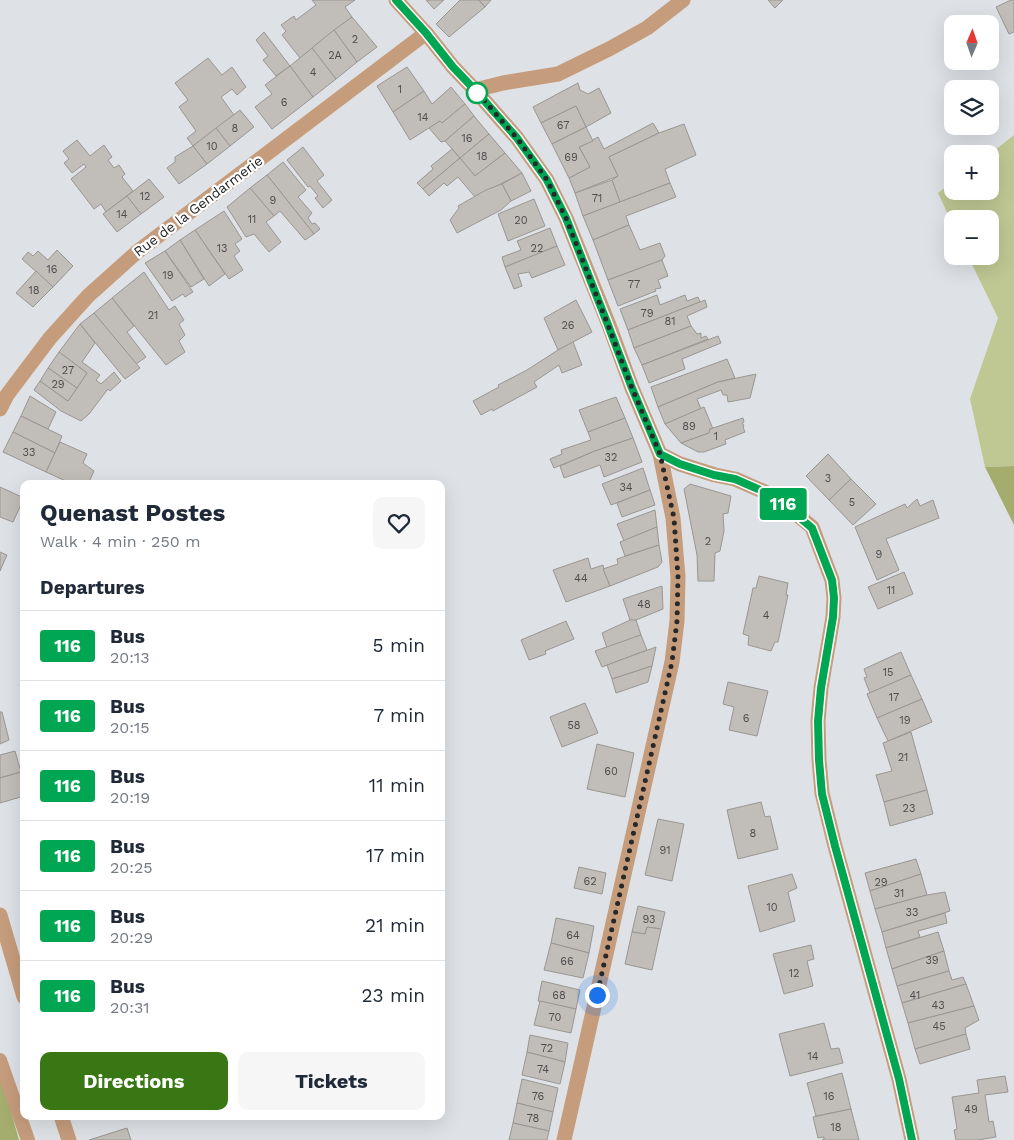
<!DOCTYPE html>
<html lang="en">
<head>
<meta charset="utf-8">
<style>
	:root { --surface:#fff; --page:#f6f6f7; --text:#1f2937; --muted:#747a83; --line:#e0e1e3; --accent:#387714 }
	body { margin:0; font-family:"Work Sans",sans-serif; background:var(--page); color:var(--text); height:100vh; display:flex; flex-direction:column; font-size:19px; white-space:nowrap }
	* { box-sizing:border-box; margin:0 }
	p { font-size:16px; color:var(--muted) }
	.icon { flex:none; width:28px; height:28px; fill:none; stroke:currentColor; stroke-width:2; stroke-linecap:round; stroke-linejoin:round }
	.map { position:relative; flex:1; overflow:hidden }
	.drawer { position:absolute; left:20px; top:480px; width:425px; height:640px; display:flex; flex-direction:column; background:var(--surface); border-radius:10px; box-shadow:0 5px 20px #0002 }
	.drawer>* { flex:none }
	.badge { padding:0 10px; border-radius:4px; font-size:18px; line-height:32px }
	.needle { width:32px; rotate:2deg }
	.fabs { position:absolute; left:944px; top:15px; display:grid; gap:10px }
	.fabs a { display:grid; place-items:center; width:55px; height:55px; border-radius:10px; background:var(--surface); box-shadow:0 5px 20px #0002; font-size:25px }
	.you { position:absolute; width:25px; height:25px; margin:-12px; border:4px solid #fff; border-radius:50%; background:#1a73e8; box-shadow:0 0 0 8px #1a73e833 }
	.map>.badge { position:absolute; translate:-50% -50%; box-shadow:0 0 0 2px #fff }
	h2 { padding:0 20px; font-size:19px; line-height:45px }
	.round { display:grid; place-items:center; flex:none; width:52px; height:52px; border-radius:10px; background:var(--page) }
	.overview { display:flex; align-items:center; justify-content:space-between; height:85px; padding:0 20px }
	h1 { font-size:24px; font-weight:700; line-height:38px }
	.cta { display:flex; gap:10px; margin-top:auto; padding:10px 20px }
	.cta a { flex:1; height:58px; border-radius:10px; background:var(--accent); color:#fff; font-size:20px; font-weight:700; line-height:58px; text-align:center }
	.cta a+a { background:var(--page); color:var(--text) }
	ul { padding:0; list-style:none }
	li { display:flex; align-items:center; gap:15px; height:70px; padding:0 20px; border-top:1px solid var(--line) }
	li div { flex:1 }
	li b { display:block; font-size:19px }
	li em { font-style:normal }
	li .badge { min-width:55px; font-weight:700; text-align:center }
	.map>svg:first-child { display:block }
	.green { fill:#bfc793 }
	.forest { fill:#a4ad6d }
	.building { fill:#c1bdb9; stroke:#9a9692 }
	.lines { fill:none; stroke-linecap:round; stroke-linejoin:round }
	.service { stroke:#c59c7c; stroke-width:14 }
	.minor { stroke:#c59c7c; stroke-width:15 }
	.tertiary { stroke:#c59c7c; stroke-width:15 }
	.line-casing { stroke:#fff; stroke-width:11 }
	.line { stroke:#00a651; stroke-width:8 }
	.walk { stroke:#26282a; stroke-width:5; stroke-dasharray:0 9 }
	.stop-dot { fill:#fff; stroke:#00a651; stroke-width:2.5 }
	.labels { text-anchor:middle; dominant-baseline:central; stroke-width:4.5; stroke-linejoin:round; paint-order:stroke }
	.number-label { font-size:11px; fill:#4d4d4e }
	.street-label { font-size:14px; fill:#26282a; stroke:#fff }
</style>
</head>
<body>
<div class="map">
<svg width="1014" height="1140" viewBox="0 0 1014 1140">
	<rect width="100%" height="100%" fill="#dee2e6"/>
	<path class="green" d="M1014,135V466L985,467L970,399L998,318L968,256H990V219H952V223L938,193L952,182V191H990V154Z"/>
	<g class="forest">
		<path d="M1014,466V525L985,467Z"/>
		<path d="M0,1072L19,1140H0Z"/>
	</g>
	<g class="building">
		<path d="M312,0H355L345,7L352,17L300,58L282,35L286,31L281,25L294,16L296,20L316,5Z"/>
		<path d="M426,0H444L434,9Z"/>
		<path d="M460,0H479L485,7L449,37L436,24Z"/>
		<path d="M479,0H491L485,7Z"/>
		<path d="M768,0H783L775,8Z"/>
		<path d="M1011,0H1014V32L1009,34L996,7Z"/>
		<path d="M352,17L377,47L357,62L334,30Z"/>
		<path d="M334,30L357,62L336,79L312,48Z"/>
		<path d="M264,32L290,66L276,76L263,60L268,56L256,40Z"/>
		<path d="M312,48L336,79L313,97L290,66Z"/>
		<path d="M208,58L222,75L232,67L246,87L237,95L232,89L221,97L234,115L193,146L187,138L196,131L179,107L188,100L175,83Z"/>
		<path d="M290,66L313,97L272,129L255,107L272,94L265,85Z"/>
		<path d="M407,67L424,91L393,112L377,86Z"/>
		<path d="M578,83L580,90L588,94L599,88L611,113L586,127L576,106L541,123L533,107Z"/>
		<path d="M451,87L465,104L442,123L440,121L410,140L393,112L424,91L432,104Z"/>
		<path d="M465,104L474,116L445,141L441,142L429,128L440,121L442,123Z"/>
		<path d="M576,106L586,127L552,144L541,123Z"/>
		<path d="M240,110L254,127L230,146L216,128Z"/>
		<path d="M474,116L489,134L460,158L445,141Z"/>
		<path d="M653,123L659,133L609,157L618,176L575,193L569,178L590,167L579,147L598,137L604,149Z"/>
		<path d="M684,124L696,155L665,169L670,183L620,202L612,180L618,176L609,157L659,133Z"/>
		<path d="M586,127L593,141L579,147L590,167L569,178L552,144Z"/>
		<path d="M216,128L230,146L207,164L193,146Z"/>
		<path d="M489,134L505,153L475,176L460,158Z"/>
		<path d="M77,140L90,156L104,145L112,157L108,160L114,168L119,165L125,174L122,177L133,191L106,212L101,204L94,209L71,179L86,167L84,164L72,173L64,163L69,159L63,151Z"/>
		<path d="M193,146L207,164L179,184L167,168L175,162V157Z"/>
		<path d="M303,147L324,175L317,181L332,200L323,208L315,198L318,196L310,186L308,187L287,160Z"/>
		<path d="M452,149L460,158L423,189L417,183L433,169L431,166Z"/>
		<path d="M505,153L522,173L475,197L458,177L447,186L444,183L429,196L423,189L460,158L475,176Z"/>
		<path d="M283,162L306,190L298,197L312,213L308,218L312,224L315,223L320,229L314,234L267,175Z"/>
		<path d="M522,173L531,191L511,201L502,184Z"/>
		<path d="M267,175L314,234L305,240L280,211L274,216L250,188Z"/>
		<path d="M149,179L164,197L141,214L127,196Z"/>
		<path d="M612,180L620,202L583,216L575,193Z"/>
		<path d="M670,183L676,197L626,216L629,225L593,240L583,216Z"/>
		<path d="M502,184L511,201L501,210L457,233L450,220L459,208L458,206L486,190Z"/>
		<path d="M250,188L274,216L266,222L281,242L269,252L254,234L246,237L227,207Z"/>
		<path d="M127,196L141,214L117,232L103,214Z"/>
		<path d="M534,199L545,226L508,241L498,214Z"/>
		<path d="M224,211L242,239L235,244L240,251L234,256L243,270L229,279L195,230Z"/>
		<path d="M629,225L640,250L660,243L665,256L662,260L608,280L593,240Z"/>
		<path d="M550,228L557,246L505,267L502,257L521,250L517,241Z"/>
		<path d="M195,230L225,274L209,286L180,240Z"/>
		<path d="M180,240L204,279L191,287L165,251Z"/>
		<path d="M557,246L565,265L532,278L529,272L518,274L522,286L514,289L505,267Z"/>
		<path d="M57,250L73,266L53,287L22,259L28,252L33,256L38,251L48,260Z"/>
		<path d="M165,251L193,292L185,297L183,294L172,301L145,263Z"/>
		<path d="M662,260L668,276L658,280L661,288L655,289L656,291L618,306L608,280Z"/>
		<path d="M36,271L53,287L33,307L16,293Z"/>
		<path d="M144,272L169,310L175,306L184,320L179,324L185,335L179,341L185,352L166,365L112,298Z"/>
		<path d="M657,295L660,305L685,295L687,301L698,297L700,302L628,330L620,309Z"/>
		<path d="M112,298L134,326L127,332L146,357L136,364L94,313Z"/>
		<path d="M576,300L592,332L558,350L544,318Z"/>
		<path d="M705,300L707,307L687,316L691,326L634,348L628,330Z"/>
		<path d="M94,313L140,368L125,379L80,324Z"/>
		<path d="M80,324L95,343L82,362L100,375L96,380L101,384L114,372L121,381L110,391L108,389L89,414L81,421L61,411L34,390L40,381L68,401L87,373L59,352Z"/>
		<path d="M691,326L697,334L701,333V338L706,336L708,339L642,365L634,348Z"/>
		<path d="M718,336L721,343L682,359L685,369L649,383L642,365Z"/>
		<path d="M573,342L582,365L562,373L559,365L534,382L537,387L493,411L492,409L481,415L473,401L499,387L498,385L527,370L558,350Z"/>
		<path d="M59,352L87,373L77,388L48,368Z"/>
		<path d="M727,359L735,378L718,382L658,407L651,387Z"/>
		<path d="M48,368L77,388L68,401L40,381Z"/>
		<path d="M756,374L750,398L728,402L727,395H723L721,390L697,399L701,409L665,424L658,407L718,382Z"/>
		<path d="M30,396L56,412L48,429L21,416Z"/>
		<path d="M616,397L625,418L588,432L579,410Z"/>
		<path d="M704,407L713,429H710L709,433L681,443L665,424Z"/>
		<path d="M21,416L62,436L55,453L13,432Z"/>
		<path d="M625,418L633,438L595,451L554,468L550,459L562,454L561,450L591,440L588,432Z"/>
		<path d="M743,418L744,422L742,423L744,426L743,427L745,432L725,440L726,444L704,452H698L681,443L709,433L710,429Z"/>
		<path d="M13,432L55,453L46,472L3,452Z"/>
		<path d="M633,438L642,462L604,477L600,465L564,478L560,466L595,451Z"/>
		<path d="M60,442L87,454L83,463L94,471L88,484H69L68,482L46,472Z"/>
		<path d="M828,454L851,479L829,500L806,476Z"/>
		<path d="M643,468L650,490L611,505L602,484Z"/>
		<path d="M851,479L876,504L853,525L829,500Z"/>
		<path d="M690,484L731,496L728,513L723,514L724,531L720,551L715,553L714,581H698L697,555L684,489Z"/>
		<path d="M0,487L24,498L13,522L0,517Z"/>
		<path d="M650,490L655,505L622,517L617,503Z"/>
		<path d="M917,499L920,506L933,500L939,518L886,539L899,570L877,580L855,527L905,504L907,508Z"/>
		<path d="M655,510L657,527L624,541L617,524Z"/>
		<path d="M657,527L659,545L625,556L620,542Z"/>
		<path d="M659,545L662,562L658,567L610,586L603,569L618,564L617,559Z"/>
		<path d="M0,552L7,555L0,571Z"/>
		<path d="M588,558L591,569L603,565L604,569H603L610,586L566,602L553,570Z"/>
		<path d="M904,572L913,594L878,609L868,587Z"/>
		<path d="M759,576L788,583L786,595H788L778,642H775L771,651L748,645L749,636L743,634L753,588H756Z"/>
		<path d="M662,586L663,609L636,620H630L623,599Z"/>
		<path d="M630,620H636L641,635L607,648L602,633Z"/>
		<path d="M566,621L574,639L545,651L546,654L529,660L521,640Z"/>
		<path d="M641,635L647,650L602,667L595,651Z"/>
		<path d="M656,647L652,666L612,679L607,665Z"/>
		<path d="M901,652L911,675L870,693L864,678L867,677L864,669Z"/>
		<path d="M652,666L648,682L616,693L612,679Z"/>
		<path d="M911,675L922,699L877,718L867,694Z"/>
		<path d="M728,682L768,691L757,736L729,730L734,707L723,704Z"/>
		<path d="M922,699L932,722L888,741L877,718Z"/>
		<path d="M585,703L598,733L562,747L550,717Z"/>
		<path d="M0,712H2L9,740L0,744Z"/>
		<path d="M911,732L927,790L884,802L876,775L892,771L883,743Z"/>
		<path d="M597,744L634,753L625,797L587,789Z"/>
		<path d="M15,751L21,772L0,778V755Z"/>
		<path d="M21,772L24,782V796L0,803V778Z"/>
		<path d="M927,790L933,814L890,826L884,802Z"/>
		<path d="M761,802L765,817L770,816L778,849L738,859L727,810Z"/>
		<path d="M658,819L684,824L672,881L645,875Z"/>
		<path d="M916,859L921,874L870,891L865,873Z"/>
		<path d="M579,867L606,873L602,894L574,888Z"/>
		<path d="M792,874L797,888L788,892L795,921L760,932L748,886Z"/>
		<path d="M921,874L927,895L875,909L870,891Z"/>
		<path d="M945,892L950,911L882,932L875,909L927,895Z"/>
		<path d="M638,906L665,912L661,929L647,927L645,934L632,932Z"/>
		<path d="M945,913L947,923L918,931L920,937L886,948L882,932Z"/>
		<path d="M556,918L594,926L589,953L551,943Z"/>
		<path d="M647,927L661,929L652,970L625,964L632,932L645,934Z"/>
		<path d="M938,932L944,951L892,969L886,948Z"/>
		<path d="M551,943L589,953L583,978L544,970Z"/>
		<path d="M811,945L814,959L807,961L813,986L784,994L773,954Z"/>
		<path d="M944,951L949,971L897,986L892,969Z"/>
		<path d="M949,971L952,980L963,977L966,984L902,1003L897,986Z"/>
		<path d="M542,981L580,990L576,1009L538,1001Z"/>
		<path d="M966,984L974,1006L908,1023L902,1003Z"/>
		<path d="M540,1001L576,1009L571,1033L534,1025Z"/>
		<path d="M974,1006L979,1020L965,1028L966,1034L915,1049L908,1023Z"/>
		<path d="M824,1023L831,1049L839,1048L843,1063L790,1076L779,1034Z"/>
		<path d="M966,1034L970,1049L920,1064L915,1049Z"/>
		<path d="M530,1035L568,1043L565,1062L527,1052Z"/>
		<path d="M527,1052L565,1062L560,1084L522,1075Z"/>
		<path d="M842,1073L851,1109L816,1116L807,1083Z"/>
		<path d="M1005,1076L1008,1092L985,1095L989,1122L993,1121L996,1137L978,1140H956L954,1130L957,1129L952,1097L979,1093L977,1080Z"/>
		<path d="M522,1079L558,1088L553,1112L517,1103Z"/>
		<path d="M517,1103L553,1112L549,1131L513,1123Z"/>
		<path d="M851,1109L859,1140H822L824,1139V1137L818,1138L813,1117Z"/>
		<path d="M513,1123L549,1131L547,1140H509Z"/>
		<path d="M127,1128L131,1140H89Z"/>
	</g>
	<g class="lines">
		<path class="service" d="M0,1060L28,1140"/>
		<g class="minor">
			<path d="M475,90L503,83L558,74L609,49L647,28L683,0"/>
			<path d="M0,409L7,395L50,338L88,296L137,252L426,33"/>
			<path d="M0,915L24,997"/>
			<path d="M61,1116L69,1140"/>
			<path d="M564,1140L672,662L677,621L678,577L673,518L660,454"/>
		</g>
		<path class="tertiary" d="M396,0L426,33L453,67L475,90L517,138L547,180L566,218L609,325L632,388L660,454L680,464L715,475L735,479L774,496L812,527L832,580L834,598L833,617L821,688L818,721L819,760L822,793L835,846L899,1079L912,1140"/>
	</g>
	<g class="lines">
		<defs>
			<path id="line" d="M396,0L426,33L453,67L475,90L517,138L547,180L566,218L608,325L632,388L660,454L680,464L714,475L735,479L774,496L812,528L832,580L834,598L833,617L821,688L818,721L819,760L822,794L835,846L899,1079L912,1140"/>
		</defs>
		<use href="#line" class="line-casing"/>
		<use href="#line" class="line"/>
		<path class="walk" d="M477,93L475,90L517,138L547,180L566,218L608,325L632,388L660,454L674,518L678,577L677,621L672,662L597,995"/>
	</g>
	<circle class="stop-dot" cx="477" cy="93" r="10"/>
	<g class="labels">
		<g class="number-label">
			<text x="355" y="39">2</text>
			<text x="335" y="55">2A</text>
			<text x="313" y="72">4</text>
			<text x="400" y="89">1</text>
			<text x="284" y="102">6</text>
			<text x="423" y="117">14</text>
			<text x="563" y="125">67</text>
			<text x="235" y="128">8</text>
			<text x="467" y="138">16</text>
			<text x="212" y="146">10</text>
			<text x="482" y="156">18</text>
			<text x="571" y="157">69</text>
			<text x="145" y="196">12</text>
			<text x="597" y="198">71</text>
			<text x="273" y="200">9</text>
			<text x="122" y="214">14</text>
			<text x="252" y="219">11</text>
			<text x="521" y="220">20</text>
			<text x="222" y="248">13</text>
			<text x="537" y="248">22</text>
			<text x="52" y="269">16</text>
			<text x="168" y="275">19</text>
			<text x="634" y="284">77</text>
			<text x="34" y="290">18</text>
			<text x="647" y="313">79</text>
			<text x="153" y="315">21</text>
			<text x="670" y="321">81</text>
			<text x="568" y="325">26</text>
			<text x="68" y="370">27</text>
			<text x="58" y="384">29</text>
			<text x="689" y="426">89</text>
			<text x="716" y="436">1</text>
			<text x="29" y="452">33</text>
			<text x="611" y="457">32</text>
			<text x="828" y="478">3</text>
			<text x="626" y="487">34</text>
			<text x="852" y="502">5</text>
			<text x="708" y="541">2</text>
			<text x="879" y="554">9</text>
			<text x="581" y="578">44</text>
			<text x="891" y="590">11</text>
			<text x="644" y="604">48</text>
			<text x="766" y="615">4</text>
			<text x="888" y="672">15</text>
			<text x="894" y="697">17</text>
			<text x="746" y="718">6</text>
			<text x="905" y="720">19</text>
			<text x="574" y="725">58</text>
			<text x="903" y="757">21</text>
			<text x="611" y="771">60</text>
			<text x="909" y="808">23</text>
			<text x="753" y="833">8</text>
			<text x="665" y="850">91</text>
			<text x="590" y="881">62</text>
			<text x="881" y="882">29</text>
			<text x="899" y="893">31</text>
			<text x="772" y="907">10</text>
			<text x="912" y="912">33</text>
			<text x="649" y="919">93</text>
			<text x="573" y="935">64</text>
			<text x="932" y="960">39</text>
			<text x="567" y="961">66</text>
			<text x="794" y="973">12</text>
			<text x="559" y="995">68</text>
			<text x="915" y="995">41</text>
			<text x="938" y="1005">43</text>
			<text x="555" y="1017">70</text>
			<text x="939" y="1026">45</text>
			<text x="547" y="1048">72</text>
			<text x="813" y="1056">14</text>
			<text x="543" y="1069">74</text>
			<text x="538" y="1096">76</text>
			<text x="829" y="1096">16</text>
			<text x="971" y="1109">49</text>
			<text x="533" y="1118">78</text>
			<text x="836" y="1127">18</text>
		</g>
		<g class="street-label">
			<text transform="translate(198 206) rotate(-37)">Rue de la Gendarmerie</text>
		</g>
	</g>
</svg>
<div class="fabs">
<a><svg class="needle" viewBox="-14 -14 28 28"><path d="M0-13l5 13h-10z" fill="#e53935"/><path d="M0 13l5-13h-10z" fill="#747a83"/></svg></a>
<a><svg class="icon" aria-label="layers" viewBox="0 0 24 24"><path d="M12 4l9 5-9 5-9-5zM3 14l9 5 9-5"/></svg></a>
<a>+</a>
<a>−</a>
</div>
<div class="you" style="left:597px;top:995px"></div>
<b class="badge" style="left:783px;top:504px;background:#00a651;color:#fff">116</b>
<section class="drawer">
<div class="overview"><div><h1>Quenast Postes</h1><p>Walk · 4 min · 250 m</p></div><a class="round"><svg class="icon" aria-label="heart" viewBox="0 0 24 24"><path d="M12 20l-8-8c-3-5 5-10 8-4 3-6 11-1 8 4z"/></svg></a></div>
<h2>Departures</h2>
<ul>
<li><span class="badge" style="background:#00a651;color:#fff">116</span><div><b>Bus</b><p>20:13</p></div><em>5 min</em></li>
<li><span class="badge" style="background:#00a651;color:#fff">116</span><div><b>Bus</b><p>20:15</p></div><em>7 min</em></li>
<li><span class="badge" style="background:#00a651;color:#fff">116</span><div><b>Bus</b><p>20:19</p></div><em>11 min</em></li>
<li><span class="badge" style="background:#00a651;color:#fff">116</span><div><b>Bus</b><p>20:25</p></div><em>17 min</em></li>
<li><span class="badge" style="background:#00a651;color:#fff">116</span><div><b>Bus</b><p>20:29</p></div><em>21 min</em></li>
<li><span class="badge" style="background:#00a651;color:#fff">116</span><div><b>Bus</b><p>20:31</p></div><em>23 min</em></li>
</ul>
<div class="cta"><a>Directions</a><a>Tickets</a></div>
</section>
</div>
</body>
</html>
